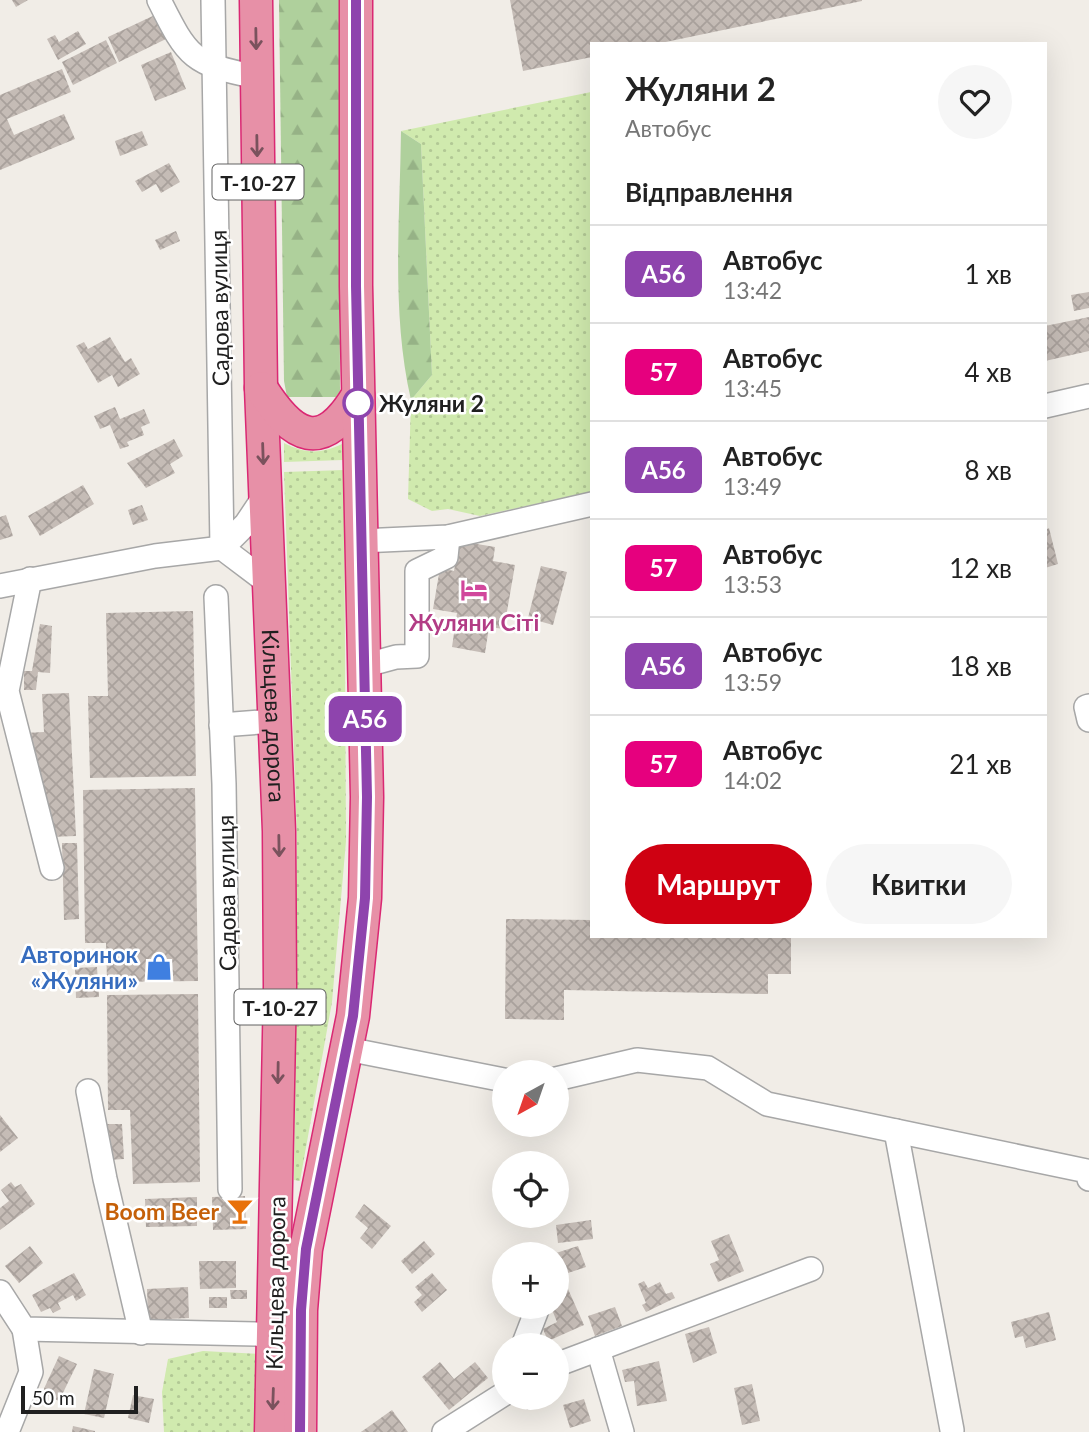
<!DOCTYPE html>
<html lang="uk">
<head>
<meta charset="utf-8">
<style>
	:root { --surface:#fff; --page:#f6f6f6; --text:#222; --muted:#767676; --line:#e0e0e0; --accent:#cf0112 }
	body { margin:0; font-family:Lato,sans-serif; background:var(--page); color:var(--text); height:100vh; display:flex; flex-direction:column; font-size:26px; white-space:nowrap }
	* { box-sizing:border-box; margin:0 }
	p { font-size:23px; color:var(--muted) }
	.icon { flex:none; width:38px; height:38px; fill:none; stroke:currentColor; stroke-width:2; stroke-linecap:round; stroke-linejoin:round }
	.map { position:relative; flex:1; overflow:hidden }
	.details { position:absolute; left:590px; top:42px; width:457px; height:896px; display:flex; flex-direction:column; background:var(--surface); border-radius:0px; box-shadow:0 7px 28px #0002 }
	.details>* { flex:none }
	.badge { padding:0 14px; border-radius:10px; font-size:24px; line-height:46px }
	.needle { width:46px; rotate:220deg }
	.tools { position:absolute; left:492px; top:1060px; display:grid; gap:14px }
	.tools a { display:grid; place-items:center; width:77px; height:77px; border-radius:50%; background:var(--surface); box-shadow:0 7px 28px #0002; font-size:35px }
	.scale { position:absolute; left:21px; bottom:18px; width:117px; box-sizing:border-box; padding-left:7px; border:4px solid #202020; border-top:0; font-size:19px; line-height:24px; white-space:nowrap; color:#202020; -webkit-text-stroke:5px #fff; paint-order:stroke }
	.map>.badge { position:absolute; translate:-50% -50%; box-shadow:0 0 0 4px #fff }
	h2 { padding:0 35px; font-size:26px; line-height:63px }
	.round { display:grid; place-items:center; flex:none; width:74px; height:74px; border-radius:37px; background:var(--page) }
	.head { display:flex; align-items:center; justify-content:space-between; height:119px; padding:0 35px }
	h1 { font-size:33px; font-weight:700; line-height:52px }
	.primary-button { display:flex; gap:14px; margin-top:auto; padding:14px 35px }
	.primary-button a { flex:1; height:80px; border-radius:42px; background:var(--accent); color:#fff; font-size:28px; font-weight:700; line-height:80px; text-align:center }
	.primary-button a+a { background:var(--page); color:var(--text) }
	ul { padding:0; list-style:none }
	li { display:flex; align-items:center; gap:21px; height:98px; padding:0 35px; border-top:2px solid var(--line) }
	li div { flex:1 }
	li b { display:block; font-size:26px }
	li em { font-style:normal }
	li .badge { min-width:77px; font-weight:700; text-align:center }
	.map>svg:first-child { display:block }
	.grass { fill:url(#grass-dots) }
	.forest { fill:url(#forest-firs) }
	.building { fill:url(#building-cross-hatch) }
	.lines { fill:none; stroke-linecap:round; stroke-linejoin:round }
	.minor-casing { stroke:#a7a7a7; stroke-width:26 }
	.highway-casing { stroke:#da2873; stroke-width:35 }
	.minor { stroke:#fff; stroke-width:23 }
	.highway { stroke:#e790a7; stroke-width:32 }
	.oneway { stroke:#7a525d }
	.line-casing { stroke:#fff; stroke-width:16 }
	.line { stroke:#8e44ad; stroke-width:10 }
	.stop-dot { fill:#fff; stroke:#8e44ad; stroke-width:3.5 }
	.labels { text-anchor:middle; dominant-baseline:central; stroke-width:5; stroke-linejoin:round; paint-order:stroke }
	.shield { fill:#fff; stroke:#636363; stroke-width:2 }
	.shield-label { font-size:21px; font-weight:bold; fill:#202020 }
	.street-label { font-size:23px; fill:#202020; stroke:#fff }
	.stop-label { font-size:23px; font-weight:bold; fill:#202020; stroke:#fff; text-anchor:start }
	.hotel-label { font-size:23px; font-weight:bold; fill:#b23c85; stroke:#fff }
	.shop-label { font-size:23px; font-weight:bold; fill:#366cbe; stroke:#fff; text-anchor:end }
	.food-label { font-size:23px; font-weight:bold; fill:#c56008; stroke:#fff; text-anchor:end }
</style>
</head>
<body>
<div class="map">
<svg width="1089" height="1432" viewBox="0 0 1089 1432">
	<defs>
		<pattern id="grass-dots" width="8" height="8" patternUnits="userSpaceOnUse" patternTransform="scale(1.75)"><rect width="8" height="8" fill="#d0eaae"/><path d="M2 2h.1M6 6h.1" fill="none" stroke="#b2c895" stroke-width="1.8" stroke-linecap="round"/></pattern>
		<pattern id="forest-firs" width="22" height="20" patternUnits="userSpaceOnUse" patternTransform="scale(1.75)"><rect width="22" height="20" fill="#afd09c"/><path d="M5 1l3.5 6h-7zM16 11l3.5 6h-7z" fill="#96b286"/></pattern>
		<pattern id="building-cross-hatch" width="8" height="8" patternUnits="userSpaceOnUse" patternTransform="scale(1.75)"><rect width="8" height="8" fill="#c5bcb6"/><path d="M0 0l8 8M0 8l8-8" fill="none" stroke="#a9a19c"/></pattern>
	</defs>
	<rect width="100%" height="100%" fill="#f1ede7"/>
	<g class="grass">
		<path d="M591,92V492L480,516L448,509L432,511L408,499L411,400L432,375L421,144L401,131Z"/>
		<path d="M284,443C305,454 321,454 342,444L343,460L284,462Z"/>
		<path d="M344,470L346,841L332,1002L300,1181L294,1180L297,836L284,472Z"/>
		<path d="M203,1351L261,1354L259,1432H164L162,1392L168,1359Z"/>
	</g>
	<g class="forest">
		<path d="M279,0H339L340,397H287L284,381Z"/>
		<path d="M401,131L421,144L432,375L411,400C391,313 400,220 401,131Z"/>
	</g>
	<g class="building">
		<path d="M12,0H28L16,7Z"/>
		<path d="M510,0H862V1L656,44H592V57L523,71Z"/>
		<path d="M157,14L168,38L119,62L108,37Z"/>
		<path d="M78,31L86,44L58,60L47,39L55,35L59,42Z"/>
		<path d="M106,40L117,63L73,85L62,62Z"/>
		<path d="M171,52L186,89L155,101L141,65Z"/>
		<path d="M62,69L71,92L7,119L14,135L64,114L75,139L0,170V95Z"/>
		<path d="M142,131L148,145L120,156L115,141Z"/>
		<path d="M169,163L180,182L161,193L156,184L142,192L135,181Z"/>
		<path d="M176,231L180,241L160,250L155,240Z"/>
		<path d="M1089,292V308L1074,311L1071,295Z"/>
		<path d="M1089,317V351L1045,361V326Z"/>
		<path d="M110,337L125,362L131,358L140,374L118,387L112,375L98,383L76,346L84,342L88,349Z"/>
		<path d="M115,407L120,419L144,409L150,423L141,427L144,435L127,442L129,446L120,449L110,425L100,429L94,416Z"/>
		<path d="M174,439L183,456L170,464L175,473L146,488L127,463Z"/>
		<path d="M83,485L94,504L40,536L28,516Z"/>
		<path d="M142,505L148,520L133,525L128,510Z"/>
		<path d="M6,515L13,536L0,540V517Z"/>
		<path d="M1049,528L1058,564L1045,568V530Z"/>
		<path d="M459,541L495,547L493,561L515,565L504,629L489,627L485,653L452,647L457,613L433,609L440,568L454,571Z"/>
		<path d="M541,566L567,572L553,625L528,618Z"/>
		<path d="M193,611L196,776L90,778L88,696H108L106,613Z"/>
		<path d="M40,624L52,626L50,673L38,672L36,690H24V671H32Z"/>
		<path d="M69,693L76,836L50,837L24,733L44,732L42,694Z"/>
		<path d="M195,788L198,981L107,982L106,943H85L83,790Z"/>
		<path d="M62,843H77L79,919L64,920Z"/>
		<path d="M506,919L592,920V936H791V974H768V994L564,990V1020L505,1019Z"/>
		<path d="M97,967L99,997L76,998L75,968Z"/>
		<path d="M198,994L200,1182L133,1184L130,1110H108L107,995Z"/>
		<path d="M0,1115L18,1138L0,1152Z"/>
		<path d="M107,1124H122L124,1159L109,1160Z"/>
		<path d="M11,1182L15,1187L21,1184L35,1204L0,1230V1208L9,1201L1,1190Z"/>
		<path d="M245,1196L246,1229L213,1230L212,1197Z"/>
		<path d="M197,1197V1226L146,1227L145,1199Z"/>
		<path d="M364,1204L391,1226L372,1249L360,1238L368,1228L355,1217Z"/>
		<path d="M591,1220L593,1239L558,1243L556,1225Z"/>
		<path d="M729,1234L744,1271L718,1282L710,1264L719,1260L711,1241Z"/>
		<path d="M424,1241L435,1254L412,1274L401,1261Z"/>
		<path d="M30,1246L43,1263L19,1283L5,1266Z"/>
		<path d="M578,1246L586,1267L565,1274L562,1268L556,1270V1253Z"/>
		<path d="M199,1261H236V1288L200,1289Z"/>
		<path d="M74,1273L86,1295L76,1301L73,1295L58,1303L61,1309L53,1313L50,1308L41,1312L32,1295Z"/>
		<path d="M432,1273L447,1290L422,1312L414,1302L422,1295L415,1287Z"/>
		<path d="M644,1281L648,1288L660,1282L666,1294L672,1292L675,1298L646,1312L642,1305L646,1303L638,1284Z"/>
		<path d="M188,1287L189,1318L148,1320L147,1289Z"/>
		<path d="M568,1289L584,1325L548,1341L543,1329L557,1322L551,1307H556V1294Z"/>
		<path d="M230,1290H247V1299H231Z"/>
		<rect x="209" y="1297" width="18" height="11"/>
		<path d="M615,1307L622,1326L595,1336L588,1316Z"/>
		<path d="M1049,1312L1056,1340L1026,1348L1023,1336L1015,1338L1011,1322Z"/>
		<path d="M709,1327L717,1353L693,1363L685,1334Z"/>
		<path d="M59,1356L77,1364L59,1401L42,1393Z"/>
		<path d="M659,1361L667,1401L637,1406L634,1381L625,1382L622,1370Z"/>
		<path d="M440,1362L454,1379L475,1362L488,1378L449,1410L422,1377Z"/>
		<path d="M94,1369L114,1374L104,1418L84,1414Z"/>
		<path d="M752,1384L760,1421L742,1425L734,1388Z"/>
		<path d="M133,1395L154,1399L149,1423L128,1418Z"/>
		<path d="M520,1398H546L527,1410Z"/>
		<path d="M584,1399L591,1421L570,1428L563,1405Z"/>
		<path d="M392,1410L408,1432H361Z"/>
		<path d="M73,1426L95,1431V1432H72Z"/>
	</g>
	<g class="lines">
		<defs>
			<g id="minor">
				<path d="M159,0C188,58 192,64 257,77"/>
				<path d="M213,0L222,548"/>
				<path d="M1045,406L1089,396"/>
				<path d="M361,541L448,537L592,504"/>
				<path d="M222,548L267,582"/>
				<path d="M30,579L7,691L52,868"/>
				<path d="M0,586L155,556L222,548L246,524L264,497"/>
				<path d="M216,597L224,784L230,1189"/>
				<path d="M363,666L396,657L417,656V571L446,557L448,537"/>
				<path d="M1089,706L1086,707L1089,720"/>
				<path d="M221,725L274,721"/>
				<path d="M347,1049L504,1080"/>
				<path d="M556,1079L637,1060L708,1068L767,1104L1087,1171L1089,1179"/>
				<path d="M88,1091L105,1179L141,1333"/>
				<path d="M896,1131L952,1430"/>
				<path d="M0,1292L24,1329L256,1334L275,1338"/>
				<path d="M523,1346L538,1307"/>
				<path d="M598,1349L622,1432"/>
				<path d="M556,1365L811,1269"/>
				<path d="M7,1432L31,1372L24,1329"/>
				<path d="M444,1432L504,1394"/>
			</g>
			<g id="highway">
				<path id="s1" d="M256,0L261,388L279,831L280,986L271,1432"/>
				<path d="M261,388C293,438 322,455 358,395"/>
				<path d="M300,1432L301,1310L306,1249L353,1016L365,898L367,797L356,286V0"/>
			</g>
		</defs>
		<use href="#minor" class="minor-casing"/>
		<use href="#highway" class="highway-casing"/>
		<use href="#minor" class="minor"/>
		<use href="#highway" class="highway"/>
	</g>
	<defs><path id="oneway-shaft" d="M-6 0H5M1.5-3L5.5 0L1.5 3" fill="none" stroke-width="1.6" stroke-linecap="round" stroke-linejoin="round" transform="scale(1.75)"/></defs>
	<g class="oneway">
		<use href="#oneway-shaft" transform="translate(256 39) rotate(89)"/>
		<use href="#oneway-shaft" transform="translate(257 146) rotate(89)"/>
		<use href="#oneway-shaft" transform="translate(263 454) rotate(88)"/>
		<use href="#oneway-shaft" transform="translate(279 846) rotate(89)"/>
		<use href="#oneway-shaft" transform="translate(278 1073) rotate(91)"/>
		<use href="#oneway-shaft" transform="translate(273 1399) rotate(92)"/>
	</g>
	<g class="lines">
		<defs>
			<path id="line" d="M300,1432L301,1310L306,1249L353,1016L365,898L367,797L356,286V0"/>
		</defs>
		<use href="#line" class="line-casing"/>
		<use href="#line" class="line"/>
	</g>
	<defs>
		<symbol id="hotel-bare" viewBox="-9 -9 18 18"><path d="M-6-4.5h1.5V1H6V5H4.5V3h-9V5H-6ZM-4 0a1.8 1.8 0 1 1 3.6 0ZM.5 0V-2.5h3Q6-2.5 6 0Z" fill="#d1479c" stroke="#fff" stroke-width="2.5" paint-order="stroke"/></symbol>
		<symbol id="shop-bare" viewBox="-9 -9 18 18"><path d="M-5-2.5h2.3a2.7 3.5 0 0 1 5.4 0H5L5.5 6h-11ZM-1.5-2.5h3a1.5 2.3 0 0 0-3 0Z" fill="#3f7fe0" stroke="#fff" stroke-width="2.5" paint-order="stroke"/></symbol>
		<symbol id="bar-bare" viewBox="-9 -9 18 18"><path d="M-6-5H6L.8 .8V4.5H3.5V6h-7V4.5H-.8V.8Z" fill="#e8710a" stroke="#fff" stroke-width="2.5" paint-order="stroke"/></symbol>
	</defs>
	<g fill-rule="evenodd">
		<use href="#hotel-bare" x="455" y="571" width="38" height="38"/>
		<use href="#shop-bare" x="140" y="948" width="38" height="38"/>
		<use href="#bar-bare" x="221" y="1192" width="38" height="38"/>
	</g>
	<circle class="stop-dot" cx="358" cy="403" r="14"/>
	<g class="labels">
		<g class="shield">
			<rect x="212.5" y="164.5" width="91" height="35" rx="5"/>
			<rect x="234.5" y="989.5" width="91" height="35" rx="5"/>
		</g>
		<g class="shield-label">
			<text x="258" y="182">Т-10-27</text>
			<text x="280" y="1007">Т-10-27</text>
		</g>
		<g class="street-label">
			<text transform="translate(219 308) rotate(-91)">Садова вулиця</text>
			<text stroke="none"><textPath href="#s1" startOffset="716">Кільцева дорога</textPath></text>
			<text transform="translate(226 893) rotate(-91)">Садова вулиця</text>
			<text transform="translate(275 1283) rotate(-89)">Кільцева дорога</text>
		</g>
		<g class="stop-label">
			<text x="379" y="403">Жуляни 2</text>
		</g>
		<g class="hotel-label">
			<text x="474" y="622">Жуляни Сіті</text>
		</g>
		<g class="shop-label">
			<text x="138" y="954">Авторинок<tspan x="138" dy="26">«Жуляни»</tspan></text>
		</g>
		<g class="food-label">
			<text x="219" y="1211">Boom Beer</text>
		</g>
	</g>
</svg>
<div class="tools">
<a><svg class="needle" viewBox="-14 -14 28 28"><path d="M0-13l5 13h-10z" fill="#e53935"/><path d="M0 13l5-13h-10z" fill="#767676"/></svg></a>
<a><svg class="icon" aria-label="locate" viewBox="0 0 24 24"><circle cx="12" cy="12" r="6"/><path d="M12 2v4M12 18v4M2 12h4M18 12h4"/></svg></a>
<a>+</a>
<a>−</a>
</div>
<div class="scale">50 m</div>
<b class="badge" style="left:365px;top:719px;background:#8e44ad;color:#fff">A56</b>
<section class="details">
<div class="head"><div><h1>Жуляни 2</h1><p>Автобус</p></div><a class="round"><svg class="icon" aria-label="heart" viewBox="0 0 24 24"><path d="M12 20l-8-8c-3-5 5-10 8-4 3-6 11-1 8 4z"/></svg></a></div>
<h2>Відправлення</h2>
<ul>
<li><span class="badge" style="background:#8e44ad;color:#fff">A56</span><div><b>Автобус</b><p>13:42</p></div><em>1 хв</em></li>
<li><span class="badge" style="background:#e6007e;color:#fff">57</span><div><b>Автобус</b><p>13:45</p></div><em>4 хв</em></li>
<li><span class="badge" style="background:#8e44ad;color:#fff">A56</span><div><b>Автобус</b><p>13:49</p></div><em>8 хв</em></li>
<li><span class="badge" style="background:#e6007e;color:#fff">57</span><div><b>Автобус</b><p>13:53</p></div><em>12 хв</em></li>
<li><span class="badge" style="background:#8e44ad;color:#fff">A56</span><div><b>Автобус</b><p>13:59</p></div><em>18 хв</em></li>
<li><span class="badge" style="background:#e6007e;color:#fff">57</span><div><b>Автобус</b><p>14:02</p></div><em>21 хв</em></li>
</ul>
<div class="primary-button"><a>Маршрут</a><a>Квитки</a></div>
</section>
</div>
</body>
</html>
